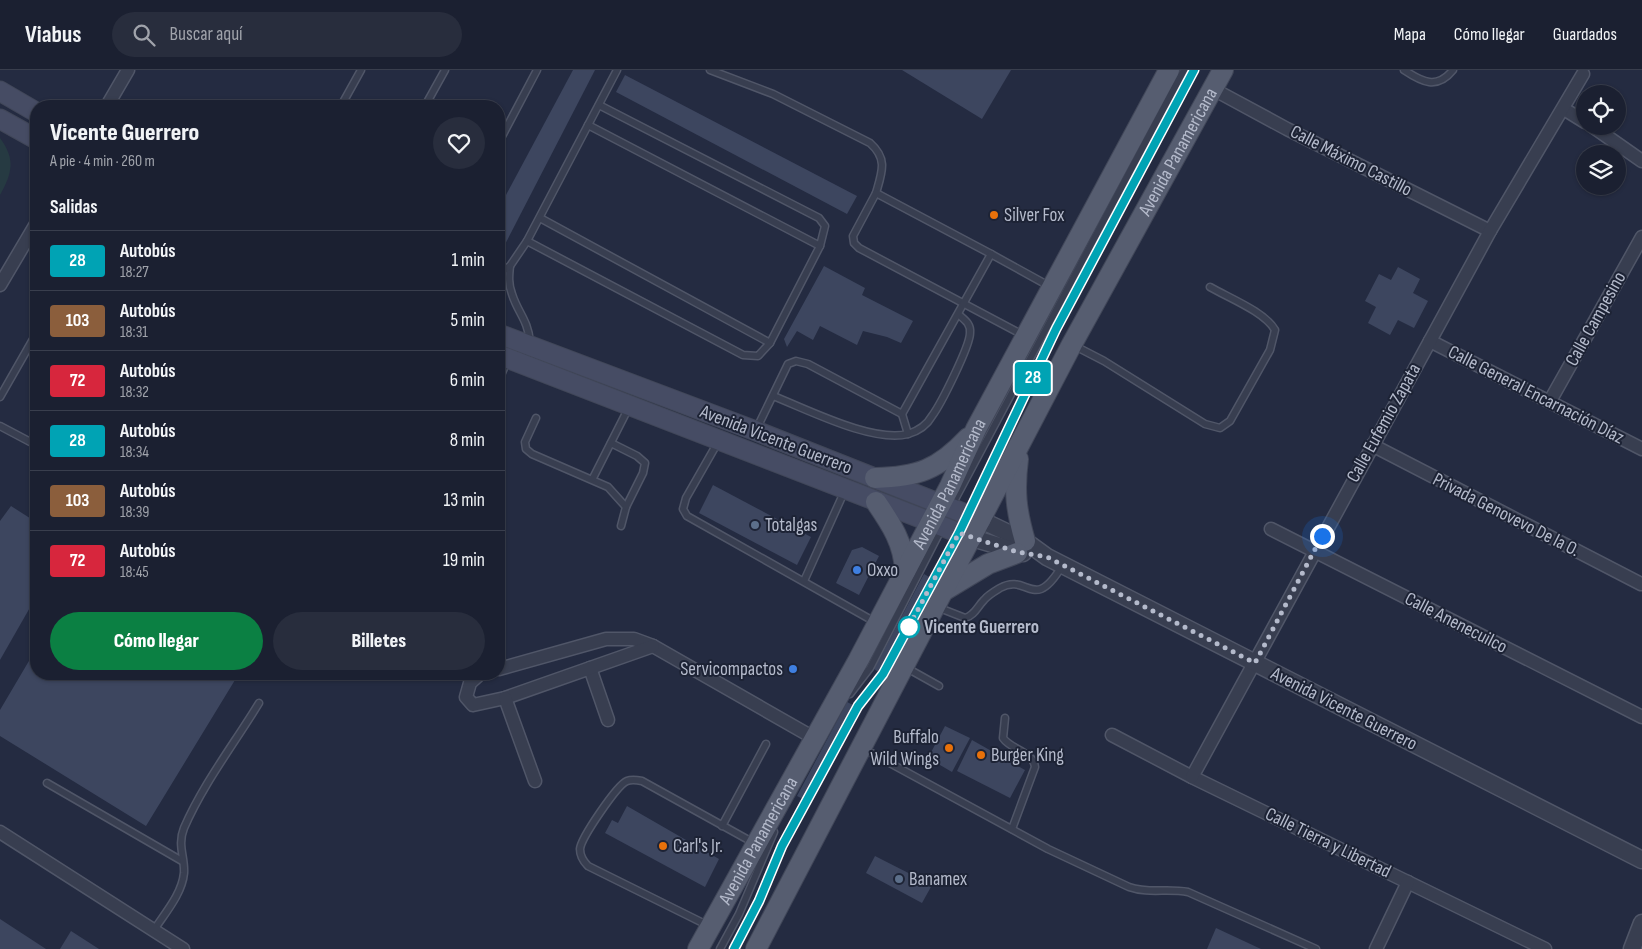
<!DOCTYPE html>
<html lang="es">
<head>
<meta charset="utf-8">
<style>
	:root { --surface:#1b2031; --page:#282d3d; --text:#f1f3f6; --muted:#a0a3ab; --line:#393e4d; --accent:#0b8043 }
	body { margin:0; font-family:"Sofia Sans Condensed",sans-serif; background:var(--page); color:var(--text); height:100vh; display:flex; flex-direction:column; font-size:19px; white-space:nowrap }
	* { box-sizing:border-box; margin:0 }
	p { font-size:16px; color:var(--muted) }
	.icon { flex:none; width:28px; height:28px; fill:none; stroke:currentColor; stroke-width:2; stroke-linecap:round; stroke-linejoin:round }
	.map { position:relative; flex:1; overflow:hidden }
	.drawer { position:absolute; left:30px; top:30px; width:475px; height:580px; display:flex; flex-direction:column; background:var(--surface); border-radius:20px; box-shadow:0 1px 4px #0004,0 0 0 1px var(--line) }
	.drawer>* { flex:none }
	.badge { padding:0 10px; border-radius:4px; font-size:18px; line-height:32px }
	.buttons { position:absolute; left:1576px; top:15px; display:grid; gap:10px }
	.buttons a { display:grid; place-items:center; width:50px; height:50px; border-radius:50%; background:var(--surface); box-shadow:0 1px 4px #0004,0 0 0 1px var(--line); font-size:25px }
	.you { position:absolute; width:25px; height:25px; margin:-12px; border:4px solid #fff; border-radius:50%; background:#1a73e8; box-shadow:0 0 0 8px #1a73e833 }
	.map>.badge { position:absolute; translate:-50% -50%; box-shadow:0 0 0 2px #fff }
	h2 { padding:0 20px; font-size:19px; line-height:45px }
	.round { display:grid; place-items:center; flex:none; width:52px; height:52px; border-radius:26px; background:var(--page) }
	.head { display:flex; align-items:center; justify-content:space-between; height:85px; padding:0 20px }
	h1 { font-size:24px; font-weight:800; line-height:38px }
	.button { display:flex; gap:10px; margin-top:auto; padding:10px 20px }
	.button a { flex:1; height:58px; border-radius:30px; background:var(--accent); color:#fff; font-size:20px; font-weight:800; line-height:58px; text-align:center }
	.button a+a { background:var(--page); color:var(--text) }
	ul { padding:0; list-style:none }
	li { display:flex; align-items:center; gap:15px; height:60px; padding:0 20px; border-top:1px solid var(--line) }
	li div { flex:1 }
	li b { display:block; font-size:19px }
	li em { font-style:normal }
	li .badge { min-width:55px; font-weight:700; text-align:center }
	header { display:flex; align-items:center; gap:30px; box-sizing:border-box; height:70px; padding:0 25px; background:var(--surface); border-bottom:1px solid var(--line) }
	header strong { font-size:24px }
	nav { display:flex; gap:28px; margin-inline-start:auto; font-size:18px }
	.search { width:350px; height:45px; background:var(--page); display:flex; align-items:center; gap:12px; box-sizing:border-box; padding:0 18px; border-radius:28px; color:var(--muted); font-size:19px }
	.map>svg:first-child { display:block }
	.green { fill:#263a42 }
	.building { fill:#3d465f }
	.lines { fill:none; stroke-linecap:round; stroke-linejoin:round }
	.service-casing { stroke:#505668; stroke-width:9 }
	.minor-casing { stroke:#505668; stroke-width:15 }
	.tertiary-casing { stroke:#505668; stroke-width:19 }
	.secondary-casing { stroke:#414759; stroke-width:21 }
	.primary-casing { stroke:#414759; stroke-width:22 }
	.service { stroke:#383e50; stroke-width:6 }
	.minor { stroke:#383e50; stroke-width:12 }
	.tertiary { stroke:#383e50; stroke-width:16 }
	.secondary { stroke:#464c64; stroke-width:19 }
	.primary { stroke:#565d70; stroke-width:20 }
	.line-casing { stroke:#fff; stroke-width:11 }
	.line { stroke:#00a3b4; stroke-width:8 }
	.walk { stroke:#b4bacb; stroke-width:5; stroke-dasharray:0 9 }
	.food-dot { fill:#e8710a; stroke:#1d2335; stroke-width:2 }
	.service-dot { fill:#5c6f8a; stroke:#1d2335; stroke-width:2 }
	.shop-dot { fill:#3f7fe0; stroke:#1d2335; stroke-width:2 }
	.stop-dot { fill:#fff; stroke:#00a3b4; stroke-width:2.5 }
	.labels { text-anchor:middle; dominant-baseline:central; stroke-width:4; stroke-linejoin:round; paint-order:stroke }
	.street-label { font-size:19px; fill:#b4bacb; stroke:#1d2335 }
	.poi-label { font-size:19px; fill:#b4bacb; stroke:#1d2335; text-anchor:start }
	.stop-label { font-size:19px; font-weight:bold; fill:#b4bacb; stroke:#1d2335; text-anchor:start }
</style>
</head>
<body>
<header>
<strong>Viabus</strong>
<div class="search"><svg class="icon" aria-label="search" viewBox="0 0 24 24"><circle cx="10" cy="10" r="6"/><path d="M15 15l6 6"/></svg>Buscar aquí</div>
<nav><a>Mapa</a><a>Cómo llegar</a><a>Guardados</a></nav>
</header>
<div class="map">
<svg width="1642" height="879" viewBox="0 0 1642 879">
	<rect width="100%" height="100%" fill="#242b41"/>
	<path class="green" d="M0,68C16,90 12,103 0,125Z"/>
	<g class="building">
		<path d="M573,0H595L499,186V138Z"/>
		<path d="M902,0H1011L982,49Z"/>
		<path d="M625,5L857,126L847,144L616,22Z"/>
		<path d="M824,196L865,218L862,225L913,251L901,273L887,267L863,261L857,275L820,256L813,270L797,261L787,277L784,269Z"/>
		<path d="M1398,197L1420,209L1413,223L1428,231L1414,258L1398,250L1390,265L1368,253L1376,237L1365,231L1379,204L1391,210Z"/>
		<path d="M713,415L811,467L797,495L699,443Z"/>
		<path d="M11,436L36,452V527L0,590V451Z"/>
		<path d="M862,477L879,486L859,525L836,513L852,480Z"/>
		<path d="M924,504L931,508L880,603L874,599Z"/>
		<path d="M36,579V604H225L235,610L146,756L0,666V640Z"/>
		<path d="M847,632L853,635L805,730L797,726Z"/>
		<path d="M945,656L970,668L952,702L928,688Z"/>
		<path d="M972,670L1025,700L1010,728L957,701Z"/>
		<path d="M627,736L719,789L705,817L605,763L612,750L618,753Z"/>
		<path d="M875,786L932,815L922,833L866,803Z"/>
		<path d="M0,849L46,879H0Z"/>
		<path d="M1216,858L1261,879H1207Z"/>
		<path d="M71,861L99,879H60Z"/>
	</g>
	<g class="lines">
		<defs>
			<g id="service">
				<path d="M710,0L773,24L870,73C888,89 882,102 876,123"/>
				<path d="M1404,0C1422,12 1437,20 1453,0"/>
				<path d="M341,36L361,0"/>
				<path d="M425,36L445,0"/>
				<path d="M588,55L820,176"/>
				<path d="M499,72L537,0"/>
				<path d="M540,148L770,273"/>
				<path d="M527,171L743,285L758,286L770,273L820,176L825,156L819,148L599,35"/>
				<path d="M991,184L876,123L853,166L854,173L859,178L1023,265"/>
				<path d="M510,196C509,205 508,214 512,224C518,243 528,250 530,272"/>
				<path d="M499,204L510,196L527,171L617,0"/>
				<path d="M1073,275L1104,291L1205,354L1220,358L1230,351L1270,280L1275,260C1265,242 1229,228 1210,217"/>
				<path d="M499,310L507,291"/>
				<path d="M773,326C807,339 872,373 908,364C918,361 927,355 932,346C941,334 970,276 970,263C971,254 965,250 959,245"/>
				<path d="M0,327L36,264"/>
				<path d="M902,344L908,364"/>
				<path d="M536,348L525,372L526,379L532,384L608,417L626,437L621,456"/>
				<path d="M0,356L36,375"/>
				<path d="M756,360L788,294L796,291L808,294L902,344L991,184L1049,216"/>
				<path d="M718,372L686,428L683,439L687,446L875,552"/>
				<path d="M611,373L637,386L645,393L643,403L626,437"/>
				<path d="M593,408L629,337"/>
				<path d="M952,435L1184,0"/>
				<path d="M969,443L1055,259L1194,0"/>
				<path d="M804,511L845,420"/>
				<path d="M937,537L965,548C975,545 977,537 984,530C988,525 995,521 1000,518C1028,502 1033,544 1062,496"/>
				<path d="M905,597L939,616"/>
				<path d="M850,624L870,598L942,458"/>
				<path d="M1005,648L1003,668C1011,680 1033,681 1035,697L1012,759"/>
				<path d="M864,679L1048,779L1129,817C1149,824 1167,818 1188,822L1316,879"/>
				<path d="M47,713L182,791"/>
				<path d="M722,756L766,674"/>
				<path d="M707,855L588,796C583,791 580,786 580,779C581,768 617,715 627,711C632,709 637,710 642,711L754,773"/>
				<path d="M154,860C165,843 182,824 184,803C185,787 177,775 184,758C203,714 234,674 259,633"/>
				<path d="M720,879L739,844L774,762"/>
				<path d="M734,879L759,831L782,775L857,636L883,604L958,466"/>
			</g>
			<g id="minor">
				<path d="M1213,19L1287,59L1490,161"/>
				<path d="M107,36L128,0"/>
				<path d="M1564,39L1585,52"/>
				<path d="M1592,56L1642,91"/>
				<path d="M0,215L36,154"/>
				<path d="M1430,271L1642,379"/>
				<path d="M1550,331L1642,167"/>
				<path d="M1372,375L1641,514"/>
				<path d="M1271,459L1642,647"/>
				<path d="M590,598L608,650"/>
				<path d="M499,599L606,569H634L653,576L814,668"/>
				<path d="M480,604L470,613L466,627L473,635L505,628L653,576"/>
				<path d="M505,628L535,711"/>
				<path d="M1112,665L1192,707L1545,879"/>
				<path d="M1192,707L1490,161L1583,4"/>
				<path d="M0,762L183,879"/>
				<path d="M1376,879L1408,812"/>
			</g>
			<g id="tertiary">
				<path d="M981,450L1025,471L1047,487L1642,790"/>
				<path d="M972,468L1023,483"/>
				<path d="M1632,879L1642,853"/>
			</g>
			<g id="secondary">
				<path d="M0,21L36,42"/>
				<path d="M0,49L36,69"/>
				<path d="M499,264L756,361L981,450"/>
				<path d="M499,285L972,468"/>
			</g>
			<g id="primary">
				<path d="M1018,389C1014,421 1016,440 1025,471"/>
				<path d="M875,408C917,407 938,400 968,368"/>
				<path d="M876,432C891,454 904,473 905,501"/>
				<path d="M945,520L988,494L1017,483"/>
				<path id="s1" d="M698,879L859,589L950,416L976,359L1169,0"/>
				<path id="s2" d="M756,879L1072,274L1223,0"/>
			</g>
		</defs>
		<use href="#service" class="service-casing"/>
		<use href="#minor" class="minor-casing"/>
		<use href="#tertiary" class="tertiary-casing"/>
		<use href="#secondary" class="secondary-casing"/>
		<use href="#primary" class="primary-casing"/>
		<use href="#service" class="service"/>
		<use href="#minor" class="minor"/>
		<use href="#tertiary" class="tertiary"/>
		<use href="#secondary" class="secondary"/>
		<use href="#primary" class="primary"/>
	</g>
	<g class="lines">
		<defs>
			<path id="line" d="M734,879L759,831L782,776L858,636L883,604L959,463L1056,259L1194,0"/>
		</defs>
		<use href="#line" class="line-casing"/>
		<use href="#line" class="line"/>
		<path class="walk" d="M909,557L907,560L959,463L1017,482L1047,487L1255,593L1322,466"/>
	</g>
	<g class="food-dot">
		<circle cx="994" cy="145" r="5"/>
		<circle cx="949" cy="678" r="5"/>
		<circle cx="981" cy="685" r="5"/>
		<circle cx="663" cy="776" r="5"/>
	</g>
	<g class="service-dot">
		<circle cx="755" cy="455" r="5"/>
		<circle cx="899" cy="809" r="5"/>
	</g>
	<g class="shop-dot">
		<circle cx="857" cy="500" r="5"/>
		<circle cx="793" cy="599" r="5"/>
	</g>
	<circle class="stop-dot" cx="909" cy="557" r="10"/>
	<g class="labels">
		<g class="street-label">
			<text stroke="none"><textPath href="#s2" startOffset="902">Avenida Panamericana</textPath></text>
			<text transform="translate(1351 91) rotate(27)">Calle Máximo Castillo</text>
			<text transform="translate(1596 249) rotate(-61)">Calle Campesino</text>
			<text transform="translate(1536 325) rotate(27)">Calle General Encarnación Díaz</text>
			<text transform="translate(1384 353) rotate(-61)">Calle Eufemio Zapata</text>
			<text transform="translate(776 370) rotate(21)">Avenida Vicente Guerrero</text>
			<text stroke="none"><textPath href="#s1" startOffset="529">Avenida Panamericana</textPath></text>
			<text transform="translate(1506 445) rotate(27)">Privada Genovevo De la O.</text>
			<text transform="translate(1456 553) rotate(27)">Calle Anenecuilco</text>
			<text transform="translate(1344 639) rotate(27)">Avenida Vicente Guerrero</text>
			<text stroke="none"><textPath href="#s1" startOffset="124">Avenida Panamericana</textPath></text>
			<text transform="translate(1328 773) rotate(26)">Calle Tierra y Libertad</text>
		</g>
		<g class="poi-label">
			<text x="1004" y="145">Silver Fox</text>
			<text x="765" y="455">Totalgas</text>
			<text x="867" y="500">Oxxo</text>
			<text x="783" y="599" text-anchor="end">Servicompactos</text>
			<text x="939" y="667" text-anchor="end">Buffalo<tspan x="939" dy="22">Wild Wings</tspan></text>
			<text x="991" y="685">Burger King</text>
			<text x="673" y="776">Carl's Jr.</text>
			<text x="909" y="809">Banamex</text>
		</g>
		<g class="stop-label">
			<text x="924" y="557">Vicente Guerrero</text>
		</g>
	</g>
</svg>
<div class="buttons">
<a><svg class="icon" aria-label="locate" viewBox="0 0 24 24"><circle cx="12" cy="12" r="6"/><path d="M12 2v4M12 18v4M2 12h4M18 12h4"/></svg></a>
<a><svg class="icon" aria-label="layers" viewBox="0 0 24 24"><path d="M12 4l9 5-9 5-9-5zM3 14l9 5 9-5"/></svg></a>
</div>
<div class="you" style="left:1322px;top:466px"></div>
<b class="badge" style="left:1033px;top:308px;background:#00a3b4;color:#fff">28</b>
<section class="drawer">
<div class="head"><div><h1>Vicente Guerrero</h1><p>A pie · 4 min · 260 m</p></div><a class="round"><svg class="icon" aria-label="heart" viewBox="0 0 24 24"><path d="M12 20l-8-8c-3-5 5-10 8-4 3-6 11-1 8 4z"/></svg></a></div>
<h2>Salidas</h2>
<ul>
<li><span class="badge" style="background:#00a3b4;color:#fff">28</span><div><b>Autobús</b><p>18:27</p></div><em>1 min</em></li>
<li><span class="badge" style="background:#8b5e3c;color:#fff">103</span><div><b>Autobús</b><p>18:31</p></div><em>5 min</em></li>
<li><span class="badge" style="background:#d7263d;color:#fff">72</span><div><b>Autobús</b><p>18:32</p></div><em>6 min</em></li>
<li><span class="badge" style="background:#00a3b4;color:#fff">28</span><div><b>Autobús</b><p>18:34</p></div><em>8 min</em></li>
<li><span class="badge" style="background:#8b5e3c;color:#fff">103</span><div><b>Autobús</b><p>18:39</p></div><em>13 min</em></li>
<li><span class="badge" style="background:#d7263d;color:#fff">72</span><div><b>Autobús</b><p>18:45</p></div><em>19 min</em></li>
</ul>
<div class="button"><a>Cómo llegar</a><a>Billetes</a></div>
</section>
</div>
</body>
</html>
